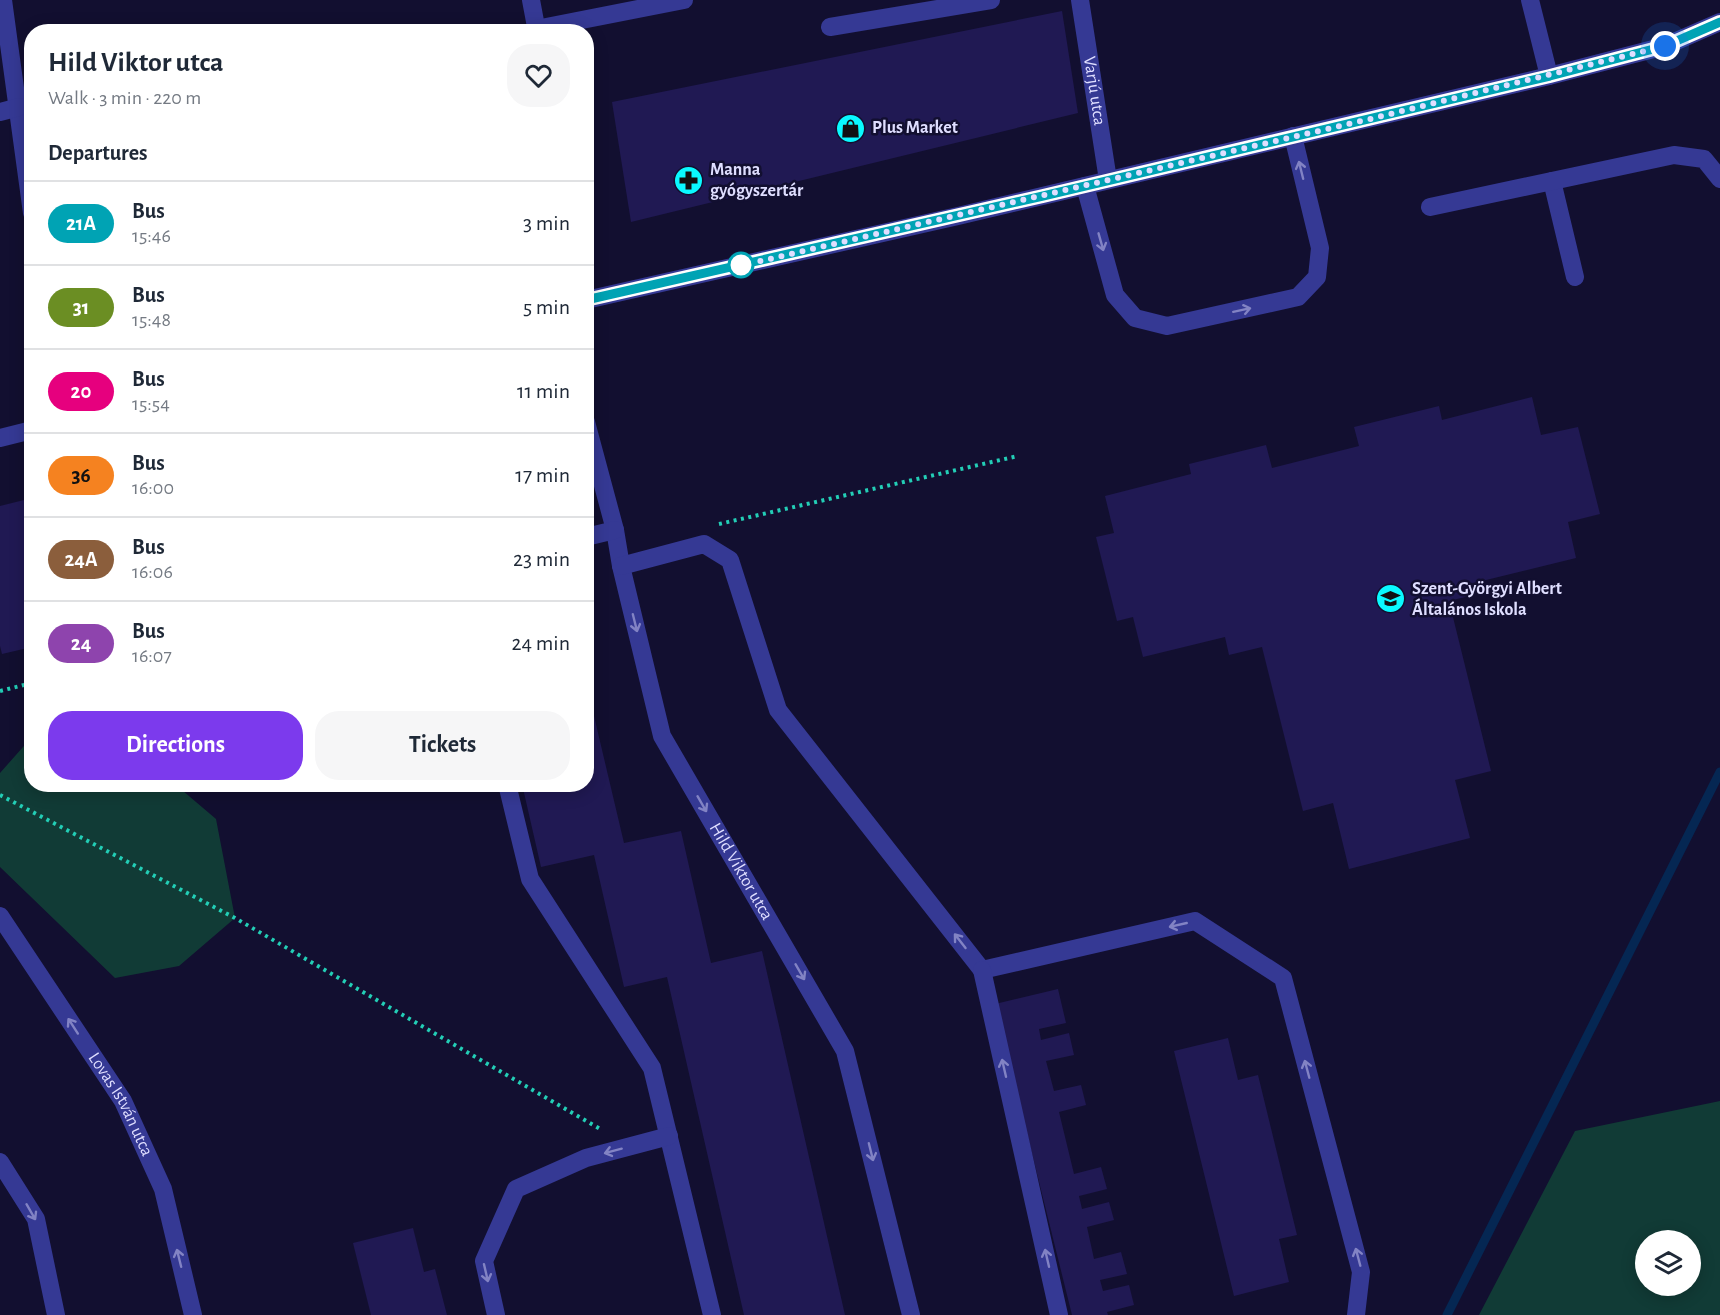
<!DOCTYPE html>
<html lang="en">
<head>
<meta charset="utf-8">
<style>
	:root { --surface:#fff; --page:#f6f6f7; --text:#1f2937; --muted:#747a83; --line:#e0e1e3; --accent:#7c3aed }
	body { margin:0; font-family:"Alegreya Sans",sans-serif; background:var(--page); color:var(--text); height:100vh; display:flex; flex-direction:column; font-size:22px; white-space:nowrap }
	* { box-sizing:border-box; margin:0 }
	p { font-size:20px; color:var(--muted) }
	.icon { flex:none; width:33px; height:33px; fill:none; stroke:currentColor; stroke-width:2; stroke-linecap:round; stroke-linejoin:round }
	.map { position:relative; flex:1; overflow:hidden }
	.details { position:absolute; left:24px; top:24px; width:570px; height:768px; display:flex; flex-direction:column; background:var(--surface); border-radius:24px; box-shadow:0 3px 15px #0003 }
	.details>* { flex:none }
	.badge { padding:0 12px; border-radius:20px; font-size:21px; line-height:39px }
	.tools { position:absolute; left:1635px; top:1230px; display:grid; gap:12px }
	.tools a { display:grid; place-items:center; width:66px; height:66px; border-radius:50%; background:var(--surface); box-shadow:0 3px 15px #0003; font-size:30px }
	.you { position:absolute; width:30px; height:30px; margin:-15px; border:4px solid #fff; border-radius:50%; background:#1a73e8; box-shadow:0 0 0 9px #1a73e833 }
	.map>.badge { position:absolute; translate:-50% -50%; box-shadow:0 0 0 3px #fff }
	h2 { padding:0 24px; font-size:22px; line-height:54px }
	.round { display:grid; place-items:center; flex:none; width:63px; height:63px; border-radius:24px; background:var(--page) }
	.overview { display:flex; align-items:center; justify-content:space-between; height:102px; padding:0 24px }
	h1 { font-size:28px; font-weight:600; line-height:45px }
	.action { display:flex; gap:12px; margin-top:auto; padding:12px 24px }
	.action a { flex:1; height:69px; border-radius:24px; background:var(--accent); color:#fff; font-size:24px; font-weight:600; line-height:69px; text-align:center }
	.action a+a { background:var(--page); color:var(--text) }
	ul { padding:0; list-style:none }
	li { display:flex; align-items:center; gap:18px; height:84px; padding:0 24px; border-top:2px solid var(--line) }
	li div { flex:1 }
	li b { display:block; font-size:22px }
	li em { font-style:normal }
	li .badge { min-width:66px; font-weight:700; text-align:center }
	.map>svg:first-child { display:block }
	.green { fill:#113b36; fill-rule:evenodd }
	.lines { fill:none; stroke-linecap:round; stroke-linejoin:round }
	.stream { stroke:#052753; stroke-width:9 }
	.building { fill:#201953 }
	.path { stroke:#23ceb6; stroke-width:4; stroke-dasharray:3 4.5; stroke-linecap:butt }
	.minor { stroke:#353994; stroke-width:18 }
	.oneway { stroke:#8283c4 }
	.line-casing { stroke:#fff; stroke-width:14 }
	.line { stroke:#00a3b4; stroke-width:9 }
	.walk { stroke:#dfdeff; stroke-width:6; stroke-dasharray:0 10.8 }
	.stop-dot { fill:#fff; stroke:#00a3b4; stroke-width:3 }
	.labels { text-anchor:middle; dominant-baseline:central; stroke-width:5; stroke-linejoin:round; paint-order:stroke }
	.street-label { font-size:18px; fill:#dfdeff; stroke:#120f30 }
	.poi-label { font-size:18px; font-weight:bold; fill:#dfdeff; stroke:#120f30; text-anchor:start }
</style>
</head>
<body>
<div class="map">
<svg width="1720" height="1315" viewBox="0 0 1720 1315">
	<rect width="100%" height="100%" fill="#120f30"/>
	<g class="green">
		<path d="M31,738L32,784L176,785L216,819L235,918L179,966L115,978L0,867V773Z"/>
		<path d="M1720,1101V1315H1479L1575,1131ZM1646,1240H1690V1286H1646Z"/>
	</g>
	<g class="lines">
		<path class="stream" d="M1447,1315L1720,772"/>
	</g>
	<g class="building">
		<path d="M1062,11L1078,113L631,222L612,102Z"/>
		<path d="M1532,397L1541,435L1578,427L1600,514L1568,522L1576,558L1482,581L1485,592L1449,601L1491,771L1455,780L1470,838L1349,869L1333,803L1303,811L1262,647L1229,655L1225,637L1143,657L1133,617L1117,621L1096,537L1114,533L1105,496L1191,474L1189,464L1266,445L1272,468L1359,446L1354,427L1439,406L1442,420Z"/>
		<path d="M32,498V647L2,654L0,646V506Z"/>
		<path d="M586,682L624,843L681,831L711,963L762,951L845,1315H744L667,977L624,987L594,855L541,867L522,784H586Z"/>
		<path d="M1058,989L1066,1023L1039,1029L1041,1040L1069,1033L1074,1055L1046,1061L1054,1091L1081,1085L1086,1105L1059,1112L1074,1174L1101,1167L1107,1189L1079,1196L1082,1209L1109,1202L1114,1220L1087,1227L1094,1259L1121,1252L1127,1274L1100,1280L1103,1291L1129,1285L1134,1305L1107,1312L1108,1315H1072L995,1004Z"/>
		<path d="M1228,1038L1238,1080L1258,1075L1297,1235L1279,1239L1289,1282L1234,1296L1174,1051Z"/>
		<path d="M413,1228L424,1272L435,1269L447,1315H371L353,1243Z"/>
	</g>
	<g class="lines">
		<g class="path">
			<path d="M719,524L1018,456"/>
			<path d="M0,691L32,683"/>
			<path d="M0,795L235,918L602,1130"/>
		</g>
		<g class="minor">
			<path d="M3,0L32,213"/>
			<path d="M531,0L537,32"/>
			<path id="s1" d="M1080,0L1108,180"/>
			<path d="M1530,0L1549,76"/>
			<path d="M830,27L991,0"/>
			<path d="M536,29L684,0"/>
			<path d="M0,112L19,107"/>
			<path d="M1552,181L1575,277"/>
			<path d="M1085,186L1115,295L1135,318L1167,326L1298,297L1317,277L1320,248L1293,136"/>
			<path d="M1430,207L1674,155L1704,159L1720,179"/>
			<path d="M586,300L958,216L1549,76L1665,46L1720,22"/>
			<path id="s2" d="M586,422L615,530L621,566L662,736L845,1051L911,1315"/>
			<path d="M0,438L32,430"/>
			<path d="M586,537L615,530"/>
			<path d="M621,566L704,544L730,560L778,710L982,970L1195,921L1283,978L1361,1272L1356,1315"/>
			<path d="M507,784L530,879L652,1068L712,1315"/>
			<path id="s3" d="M0,916L123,1101L163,1189L193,1315"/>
			<path d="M982,970L1059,1315"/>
			<path d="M0,1162L36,1219L56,1315"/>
			<path d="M496,1315L484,1261L516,1189L586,1158L669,1136"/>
		</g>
	</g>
	<defs><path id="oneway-shaft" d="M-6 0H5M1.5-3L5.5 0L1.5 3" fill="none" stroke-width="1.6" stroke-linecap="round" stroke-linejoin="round" transform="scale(1.5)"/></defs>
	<g class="oneway">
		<use href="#oneway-shaft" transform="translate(1301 170) rotate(-104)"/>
		<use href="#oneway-shaft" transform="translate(1101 242) rotate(74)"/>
		<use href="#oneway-shaft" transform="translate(1242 310) rotate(-12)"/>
		<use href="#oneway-shaft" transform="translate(635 623) rotate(76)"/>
		<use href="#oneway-shaft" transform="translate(702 804) rotate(60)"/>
		<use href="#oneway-shaft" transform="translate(1178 925) rotate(167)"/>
		<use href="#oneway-shaft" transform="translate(960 941) rotate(-128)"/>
		<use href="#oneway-shaft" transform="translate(800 972) rotate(60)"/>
		<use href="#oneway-shaft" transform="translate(73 1026) rotate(-123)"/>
		<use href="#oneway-shaft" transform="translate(1004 1068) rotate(-103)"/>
		<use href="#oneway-shaft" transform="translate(1307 1069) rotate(-105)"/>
		<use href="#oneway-shaft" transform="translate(613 1151) rotate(165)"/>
		<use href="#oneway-shaft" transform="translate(871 1152) rotate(76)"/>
		<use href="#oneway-shaft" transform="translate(31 1212) rotate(60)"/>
		<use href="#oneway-shaft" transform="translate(1358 1257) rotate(-105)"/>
		<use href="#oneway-shaft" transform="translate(179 1258) rotate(-104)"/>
		<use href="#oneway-shaft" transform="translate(1047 1258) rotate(-103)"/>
		<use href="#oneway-shaft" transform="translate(486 1273) rotate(77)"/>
	</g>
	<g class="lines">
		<defs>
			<path id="line" d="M586,300L1043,196L1550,76L1665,46L1720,22"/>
		</defs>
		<use href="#line" class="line-casing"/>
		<use href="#line" class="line"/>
		<path class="walk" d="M741,265L735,267L1370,119L1665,46"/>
	</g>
	<defs>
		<symbol id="shop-disc" viewBox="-11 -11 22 22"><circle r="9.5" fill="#0af9ff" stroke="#120f30"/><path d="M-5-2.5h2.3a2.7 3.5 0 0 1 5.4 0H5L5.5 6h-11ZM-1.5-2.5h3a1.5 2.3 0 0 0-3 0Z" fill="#111"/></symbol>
		<symbol id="pharmacy-disc" viewBox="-11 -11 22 22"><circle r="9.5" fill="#0af9ff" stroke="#120f30"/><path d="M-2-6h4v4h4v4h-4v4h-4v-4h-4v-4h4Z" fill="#111"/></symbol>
		<symbol id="school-disc" viewBox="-11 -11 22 22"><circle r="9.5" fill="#0af9ff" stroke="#120f30"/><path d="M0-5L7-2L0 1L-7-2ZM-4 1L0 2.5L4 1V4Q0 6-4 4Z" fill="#111"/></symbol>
	</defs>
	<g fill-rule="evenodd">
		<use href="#shop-disc" x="834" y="112" width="33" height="33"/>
		<use href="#pharmacy-disc" x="672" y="164" width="33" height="33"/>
		<use href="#school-disc" x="1374" y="582" width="33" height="33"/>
	</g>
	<circle class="stop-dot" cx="741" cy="265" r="12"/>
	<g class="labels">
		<g class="street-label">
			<text stroke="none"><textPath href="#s1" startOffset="92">Varjú utca</textPath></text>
			<text stroke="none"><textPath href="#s2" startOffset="480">Hild Viktor utca</textPath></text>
			<text stroke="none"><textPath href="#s3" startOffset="224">Lovas István utca</textPath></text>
		</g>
		<g class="poi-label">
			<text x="872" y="128">Plus Market</text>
			<text x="710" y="170">Manna<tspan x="710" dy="21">gyógyszertár</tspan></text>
			<text x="1412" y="589">Szent-Györgyi Albert<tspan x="1412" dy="21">Általános Iskola</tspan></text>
		</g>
	</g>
</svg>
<div class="tools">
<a><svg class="icon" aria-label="layers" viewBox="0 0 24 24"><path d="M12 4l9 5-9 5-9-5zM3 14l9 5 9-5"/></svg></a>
</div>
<div class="you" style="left:1665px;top:46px"></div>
<section class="details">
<div class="overview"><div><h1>Hild Viktor utca</h1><p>Walk · 3 min · 220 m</p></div><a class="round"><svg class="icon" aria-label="heart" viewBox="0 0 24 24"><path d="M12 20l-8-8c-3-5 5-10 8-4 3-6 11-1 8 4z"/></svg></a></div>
<h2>Departures</h2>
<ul>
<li><span class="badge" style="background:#00a3b4;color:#fff">21A</span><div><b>Bus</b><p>15:46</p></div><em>3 min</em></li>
<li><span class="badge" style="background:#6b8e23;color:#fff">31</span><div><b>Bus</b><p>15:48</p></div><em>5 min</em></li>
<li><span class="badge" style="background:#e6007e;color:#fff">20</span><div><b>Bus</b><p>15:54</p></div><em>11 min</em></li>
<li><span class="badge" style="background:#f58220;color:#111">36</span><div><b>Bus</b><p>16:00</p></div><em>17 min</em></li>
<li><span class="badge" style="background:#8b5e3c;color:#fff">24A</span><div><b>Bus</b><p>16:06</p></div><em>23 min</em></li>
<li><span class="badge" style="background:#8e44ad;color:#fff">24</span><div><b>Bus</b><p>16:07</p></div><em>24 min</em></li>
</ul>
<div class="action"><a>Directions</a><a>Tickets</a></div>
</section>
</div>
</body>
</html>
